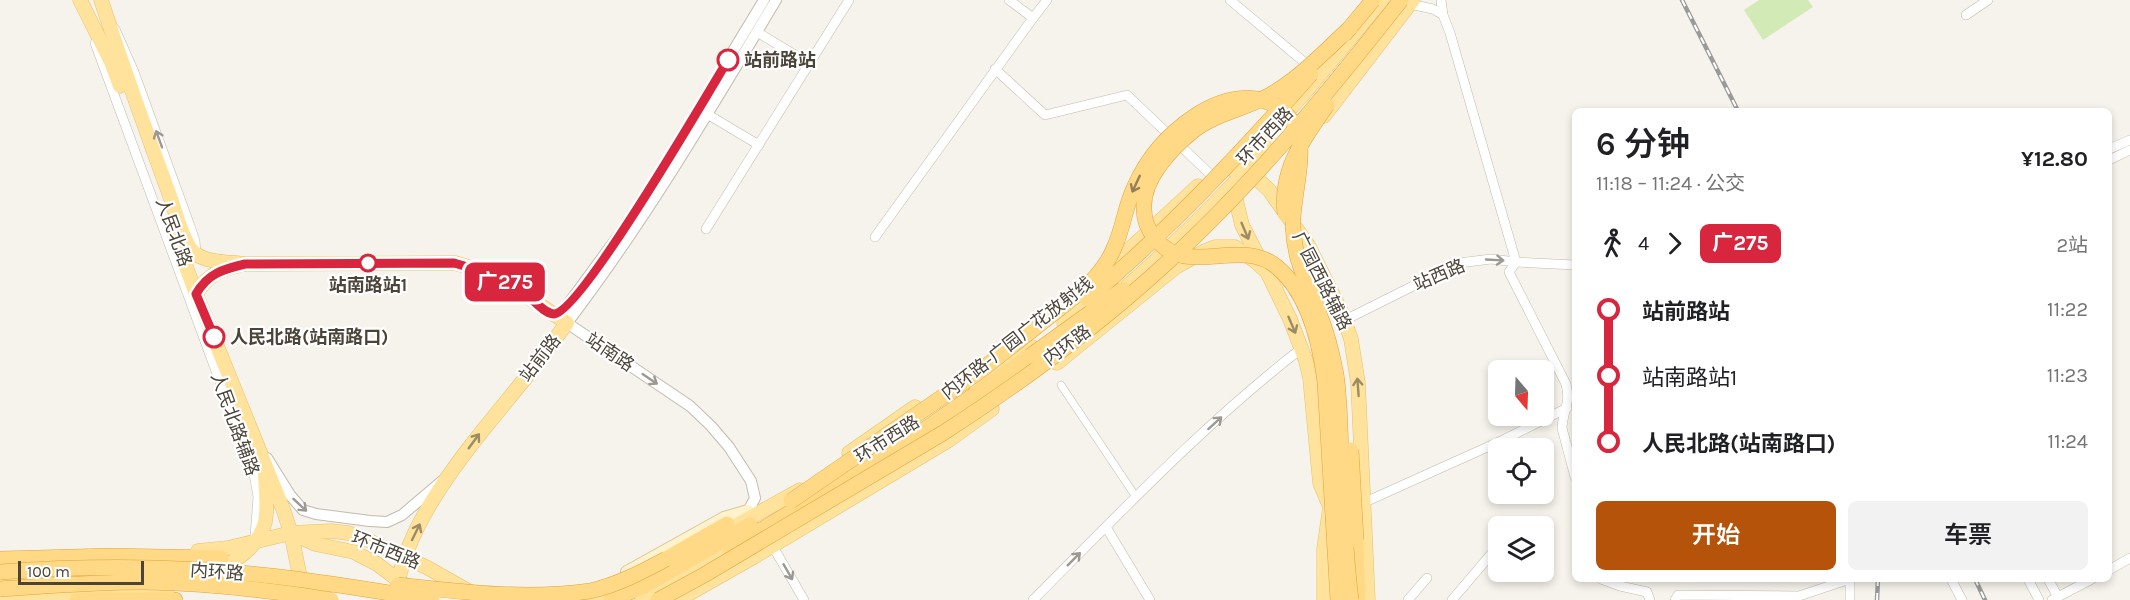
<!DOCTYPE html>
<html lang="zh">
<head>
<meta charset="utf-8">
<style>
	:root { --surface:#fff; --page:#f2f2f2; --text:#202124; --muted:#757577; --accent:#b45309 }
	body { margin:0; font-family:Karla,"Noto Sans SC",sans-serif; background:var(--page); color:var(--text); height:100vh; display:flex; flex-direction:column; font-size:22px; white-space:nowrap }
	* { box-sizing:border-box; margin:0 }
	p { font-size:20px; color:var(--muted) }
	.icon { flex:none; width:33px; height:33px; fill:none; stroke:currentColor; stroke-width:2; stroke-linecap:round; stroke-linejoin:round }
	.map { position:relative; flex:1; overflow:hidden }
	.sheet { position:absolute; left:1572px; top:108px; width:540px; height:474px; display:flex; flex-direction:column; background:var(--surface); border-radius:9px; box-shadow:0 3px 9px #0003 }
	.sheet>* { flex:none }
	.badge { padding:0 12px; border-radius:9px; font-size:21px; line-height:39px }
	.needle { width:39px; rotate:161deg }
	.controls { position:absolute; left:1488px; top:360px; display:grid; gap:12px }
	.controls a { display:grid; place-items:center; width:66px; height:66px; border-radius:9px; background:var(--surface); box-shadow:0 3px 9px #0003; font-size:30px }
	.scale { position:absolute; left:18px; bottom:15px; width:126px; box-sizing:border-box; padding-left:6px; border:3px solid #4b4439; border-top:0; font-size:16px; line-height:21px; white-space:nowrap; color:#4b4439; -webkit-text-stroke:4px #fff; paint-order:stroke }
	.map>.badge { position:absolute; translate:-50% -50%; box-shadow:0 0 0 3px #fff }
	.legs { display:flex; align-items:center; gap:9px; height:66px; padding:0 24px; font-size:20px }
	.legs p { margin-inline-start:auto }
	.head { display:flex; align-items:center; justify-content:space-between; height:102px; padding:0 24px }
	h1 { font-size:33px; font-weight:600; line-height:45px }
	.action { display:flex; gap:12px; margin-top:auto; padding:12px 24px }
	.action a { flex:1; height:69px; border-radius:9px; background:var(--accent); color:#fff; font-size:24px; font-weight:600; line-height:69px; text-align:center }
	.action a+a { background:var(--page); color:var(--text) }
	ul { padding:0 24px; list-style:none }
	li { display:flex; align-items:center; gap:21px; height:66px; font-size:22px }
	li i { display:grid; place-items:center; width:9px; height:100%; margin:0 8px; background:currentColor }
	li i::after { content:''; width:15px; height:15px; margin:-8px; border:4px solid; border-radius:50%; background:var(--surface) }
	li p { margin-inline-start:auto }
	li:first-child i { background:linear-gradient(#0000 50%,currentColor 0) }
	li:last-child i { background:linear-gradient(currentColor 50%,#0000 0) }
	.map>svg:first-child { display:block }
	.green { fill:#d2eab5 }
	.lines { fill:none; stroke-linecap:round; stroke-linejoin:round }
	.pedestrian-casing { stroke:#c2bbae; stroke-width:8 }
	.minor-casing { stroke:#c2bbae; stroke-width:10 }
	.tertiary-casing { stroke:#c2bbae; stroke-width:12 }
	.secondary-casing { stroke:#d6c79b; stroke-width:14 }
	.primary-casing { stroke:#e6c16a; stroke-width:15 }
	.trunk-casing { stroke:#e0a43c; stroke-width:16 }
	.pedestrian { stroke:#fff; stroke-width:7 }
	.minor { stroke:#fff; stroke-width:9 }
	.tertiary { stroke:#fff; stroke-width:10 }
	.secondary { stroke:#fff3cd; stroke-width:12 }
	.primary { stroke:#ffe39c; stroke-width:14 }
	.trunk { stroke:#ffd985; stroke-width:15 }
	.rail-casing { stroke:#9a9a9a; stroke-width:4.5 }
	.rail { stroke:#fff; stroke-width:2; stroke-dasharray:7; stroke-linecap:butt }
	.trunk-bridge-casing { stroke:#e0a43c; stroke-width:16; stroke-linecap:butt }
	.trunk-bridge { stroke:#ffd985; stroke-width:15 }
	.oneway { stroke:#9c9892 }
	.oneway2 { stroke:#938057 }
	.oneway3 { stroke:#9c8c66 }
	.line-1-casing { stroke:#fff; stroke-width:14 }
	.line-1 { stroke:#d7263d; stroke-width:9 }
	.stop-1-dot { fill:#fff; stroke:#d7263d; stroke-width:3 }
	.labels { text-anchor:middle; dominant-baseline:central; stroke-width:4.5; stroke-linejoin:round; paint-order:stroke }
	.stop-label { font-size:18px; font-weight:bold; fill:#4b4439; stroke:#fff; text-anchor:start }
	.street-label { font-size:18px; fill:#4b4439; stroke:#fff }
</style>
</head>
<body>
<div class="map">
<svg width="2130" height="600" viewBox="0 0 2130 600">
	<rect width="100%" height="100%" fill="#f6f3ec"/>
	<path class="green" d="M1759,0H1808L1813,7L1763,40L1744,10Z"/>
	<g class="lines">
		<defs>
			<path id="pedestrian" d="M1061,385L1136,497"/>
			<g id="minor">
				<path d="M1230,0L1310,67"/>
				<path d="M1441,0L1443,15L1450,33L1516,262L1509,272L1566,384C1571,404 1563,410 1562,428L1575,477"/>
				<path d="M1410,4L1433,9L1443,15"/>
				<path d="M1966,15L1988,0"/>
				<path d="M1033,18L1047,0"/>
				<path d="M115,29L134,72L190,226L195,241L196,254"/>
				<path d="M757,32L810,64"/>
				<path d="M95,43L254,474L258,497L255,537"/>
				<path d="M995,69L1045,115L1127,95L1210,174"/>
				<path d="M707,114L759,145"/>
				<path d="M2109,149L2130,140"/>
				<path d="M2109,160L2130,150"/>
				<path d="M706,229L849,0"/>
				<path d="M875,237L1033,18L1009,0"/>
				<path d="M1345,320L1459,263L1491,259L1516,262L1575,265"/>
				<path d="M1363,503L1503,440L1567,408"/>
				<path d="M1106,527L1150,600"/>
				<path d="M772,545L804,600"/>
				<path d="M2109,570L2130,558"/>
				<path d="M1601,579L1620,586L1647,592L1650,600"/>
				<path d="M1951,579L1962,600"/>
				<path d="M2028,579L2039,600"/>
				<path d="M2048,579L2058,597"/>
				<path d="M1033,600C1120,513 1205,423 1302,348"/>
				<path d="M1408,600L1427,578"/>
				<path d="M1452,600L1498,546"/>
				<path d="M1675,600L1678,595L1799,596L1850,579"/>
				<path d="M1850,600V579"/>
				<path d="M2052,600L2092,579"/>
			</g>
			<g id="tertiary">
				<path d="M552,314H557L566,307L633,216L764,0"/>
				<path d="M267,458L290,495L303,510L316,514L370,521L387,522L402,515L442,481"/>
				<path d="M748,511L755,498L751,481L729,447L711,426L690,406L567,323C645,221 710,110 776,0"/>
			</g>
			<path id="secondary" d="M627,572L724,518L748,511"/>
			<g id="primary">
				<path d="M80,0L111,62L120,86"/>
				<path d="M101,0C123,66 146,131 170,196C175,209 184,247 196,254C208,263 231,262 245,264L455,263L485,272L501,279L567,323C555,339 543,355 531,371C482,433 405,514 396,595"/>
				<path d="M1324,116L1413,0"/>
				<path d="M1233,170L1302,96L1382,0"/>
				<path d="M1244,174L1255,177L1269,190L1308,245L1341,311L1351,339L1358,383L1368,600"/>
				<path d="M1233,188L1242,225L1261,262"/>
				<path d="M174,234L196,294L283,509L291,533L302,587"/>
				<path d="M1103,271L1133,246L1198,186"/>
				<path d="M196,294C206,277 218,270 237,266"/>
				<path d="M1116,296C1171,249 1222,197 1271,144"/>
				<path d="M1064,323L1098,296"/>
				<path d="M1057,363L1176,267L1203,252L1215,247H1235L1255,261L1267,272L1290,319L1306,361L1310,378L1320,483L1330,507L1324,549V600"/>
				<path d="M974,383L1032,347"/>
				<path d="M849,453L915,407"/>
				<path d="M735,526L800,490"/>
				<path d="M293,534L315,544L354,552L377,564L405,585"/>
				<path d="M198,551L228,548L291,533L331,531L348,533L361,537L428,568L472,593"/>
				<path d="M212,570C235,564 259,546 265,522C268,507 266,490 265,475"/>
				<path d="M0,581L113,576"/>
				<path d="M0,597L105,592H146L168,596"/>
				<path d="M587,600L613,592"/>
				<path d="M642,600L740,544"/>
				<path d="M678,600L752,558L949,440L992,409"/>
			</g>
			<g id="trunk">
				<path d="M1356,540L1358,600"/>
				<path d="M730,549L908,441L1030,356"/>
				<path d="M0,559L109,556L221,558"/>
				<path d="M666,559L727,524"/>
				<path d="M77,600H175"/>
				<path d="M611,600L644,586L750,525"/>
			</g>
		</defs>
		<use href="#pedestrian" class="pedestrian-casing"/>
		<use href="#minor" class="minor-casing"/>
		<use href="#tertiary" class="tertiary-casing"/>
		<use href="#secondary" class="secondary-casing"/>
		<use href="#primary" class="primary-casing"/>
		<use href="#trunk" class="trunk-casing"/>
		<use href="#pedestrian" class="pedestrian"/>
		<use href="#minor" class="minor"/>
		<use href="#tertiary" class="tertiary"/>
		<use href="#secondary" class="secondary"/>
		<use href="#primary" class="primary"/>
		<use href="#trunk" class="trunk"/>
		<defs>
			<g id="rail">
				<path d="M1682,0L1738,111"/>
				<path d="M1975,579L1985,600"/>
				<path d="M1877,600L1878,579"/>
			</g>
		</defs>
		<use href="#rail" class="rail-casing"/>
		<use href="#rail" class="rail"/>
		<defs>
			<g id="trunk-bridge">
				<path d="M1344,35L1373,0"/>
				<path d="M1285,214C1280,169 1303,140 1327,105"/>
				<path d="M1087,299C1168,231 1241,153 1311,74"/>
				<path d="M1030,356L1123,289"/>
				<path d="M1351,450L1356,540"/>
				<path d="M791,501L980,371L1078,294C1093,281 1107,266 1114,248C1123,229 1125,207 1134,188C1147,158 1168,134 1195,116C1225,96 1267,87 1292,121C1311,146 1291,197 1293,227C1295,264 1307,280 1319,313C1327,333 1332,353 1336,374C1340,401 1340,428 1341,455C1343,504 1345,552 1351,600"/>
				<path d="M0,572C95,565 193,566 288,578C336,584 384,592 432,600"/>
				<path d="M398,585C462,592 526,600 590,591C617,585 642,572 666,559"/>
				<path d="M0,589C48,586 95,582 143,582C206,583 269,590 331,600"/>
				<path d="M658,600L704,575L943,433C1019,384 1094,329 1161,268C1250,188 1327,94 1401,0"/>
				<path d="M1338,600L1325,382C1320,343 1308,293 1277,267C1240,236 1186,279 1155,238C1148,230 1144,220 1144,209C1142,179 1171,149 1193,131C1216,113 1245,109 1270,95C1300,78 1325,51 1350,28"/>
			</g>
		</defs>
		<use href="#trunk-bridge" class="trunk-bridge-casing"/>
		<use href="#trunk-bridge" class="trunk-bridge"/>
	</g>
	<defs><path id="oneway-shaft" d="M-6 0H5M1.5-3L5.5 0L1.5 3" fill="none" stroke-width="1.6" stroke-linecap="round" stroke-linejoin="round" transform="scale(1.5)"/></defs>
	<g class="oneway">
		<use href="#oneway-shaft" transform="translate(159 139) rotate(-110)"/>
		<use href="#oneway-shaft" transform="translate(1495 260) rotate(3)"/>
		<use href="#oneway-shaft" transform="translate(650 379) rotate(34)"/>
		<use href="#oneway-shaft" transform="translate(1215 423) rotate(-42)"/>
		<use href="#oneway-shaft" transform="translate(300 505) rotate(43)"/>
		<use href="#oneway-shaft" transform="translate(1074 559) rotate(-45)"/>
		<use href="#oneway-shaft" transform="translate(788 572) rotate(60)"/>
	</g>
	<use class="oneway2" href="#oneway-shaft" transform="translate(1136 184) rotate(115)"/>
	<g class="oneway3">
		<use href="#oneway-shaft" transform="translate(1245 231) rotate(67)"/>
		<use href="#oneway-shaft" transform="translate(1292 325) rotate(67)"/>
		<use href="#oneway-shaft" transform="translate(1358 387) rotate(-94)"/>
		<use href="#oneway-shaft" transform="translate(474 441) rotate(-54)"/>
		<use href="#oneway-shaft" transform="translate(416 532) rotate(-64)"/>
	</g>
	<g class="lines">
		<defs>
			<path id="line-1" d="M214,337L196,294C208,273 224,269 245,264L454,263C487,272 504,280 532,300C538,304 546,314 554,314C581,312 708,93 728,60"/>
		</defs>
		<use href="#line-1" class="line-1-casing"/>
		<use href="#line-1" class="line-1"/>
	</g>
	<g class="stop-1-dot">
		<circle cx="728" cy="60" r="10"/>
		<circle cx="368" cy="263" r="8"/>
		<circle cx="214" cy="337" r="10"/>
	</g>
	<g class="labels">
		<g class="stop-label">
			<text x="744" y="60">站前路站</text>
			<text x="368" y="285" text-anchor="middle">站南路站1</text>
			<text x="230" y="337">人民北路(站南路口)</text>
		</g>
		<g class="street-label">
			<text transform="translate(1265 136) rotate(-47)">环市西路</text>
			<text transform="translate(174 232) rotate(70)">人民北路</text>
			<text transform="translate(1439 275) rotate(-23)">站西路</text>
			<text transform="translate(1322 281) rotate(63)">广园西路辅路</text>
			<text transform="translate(1017 338) rotate(-38)">内环路-广园广花放射线</text>
			<text transform="translate(1067 345) rotate(-37)">内环路</text>
			<text transform="translate(610 352) rotate(34)">站南路</text>
			<text transform="translate(540 358) rotate(-52)">站前路</text>
			<text transform="translate(235 424) rotate(70)">人民北路辅路</text>
			<text transform="translate(887 439) rotate(-32)">环市西路</text>
			<text transform="translate(386 550) rotate(22)">环市西路</text>
			<text transform="translate(217 572) rotate(4)">内环路</text>
		</g>
	</g>
</svg>
<div class="controls">
<a><svg class="needle" viewBox="-14 -14 28 28"><path d="M0-13l5 13h-10z" fill="#e53935"/><path d="M0 13l5-13h-10z" fill="#757577"/></svg></a>
<a><svg class="icon" aria-label="locate" viewBox="0 0 24 24"><circle cx="12" cy="12" r="6"/><path d="M12 2v4M12 18v4M2 12h4M18 12h4"/></svg></a>
<a><svg class="icon" aria-label="layers" viewBox="0 0 24 24"><path d="M12 4l9 5-9 5-9-5zM3 14l9 5 9-5"/></svg></a>
</div>
<div class="scale">100 m</div>
<b class="badge" style="left:505px;top:282px;background:#d7263d;color:#fff">广275</b>
<section class="sheet">
<div class="head"><div><h1>6 分钟</h1><p>11:18 – 11:24 · 公交</p></div><b>¥12.80</b></div>
<div class="legs"><svg class="icon" aria-label="walk" viewBox="0 0 24 24"><circle cx="13" cy="4" r="2"/><path d="M13 8l-2 6 4 7M11 14l-3 7M7 12l3-4h3l4 4"/></svg>4<svg class="icon" aria-label="forward" viewBox="0 0 24 24"><path d="M9 5l7 7-7 7"/></svg><b class="badge" style="background:#d7263d;color:#fff">广275</b><p>2站</p></div>
<ul>
<li><i style="color:#d7263d"></i><b>站前路站</b><p>11:22</p></li>
<li><i style="color:#d7263d"></i><span>站南路站1</span><p>11:23</p></li>
<li><i style="color:#d7263d"></i><b>人民北路(站南路口)</b><p>11:24</p></li>
</ul>
<div class="action"><a>开始</a><a>车票</a></div>
</section>
</div>
</body>
</html>
